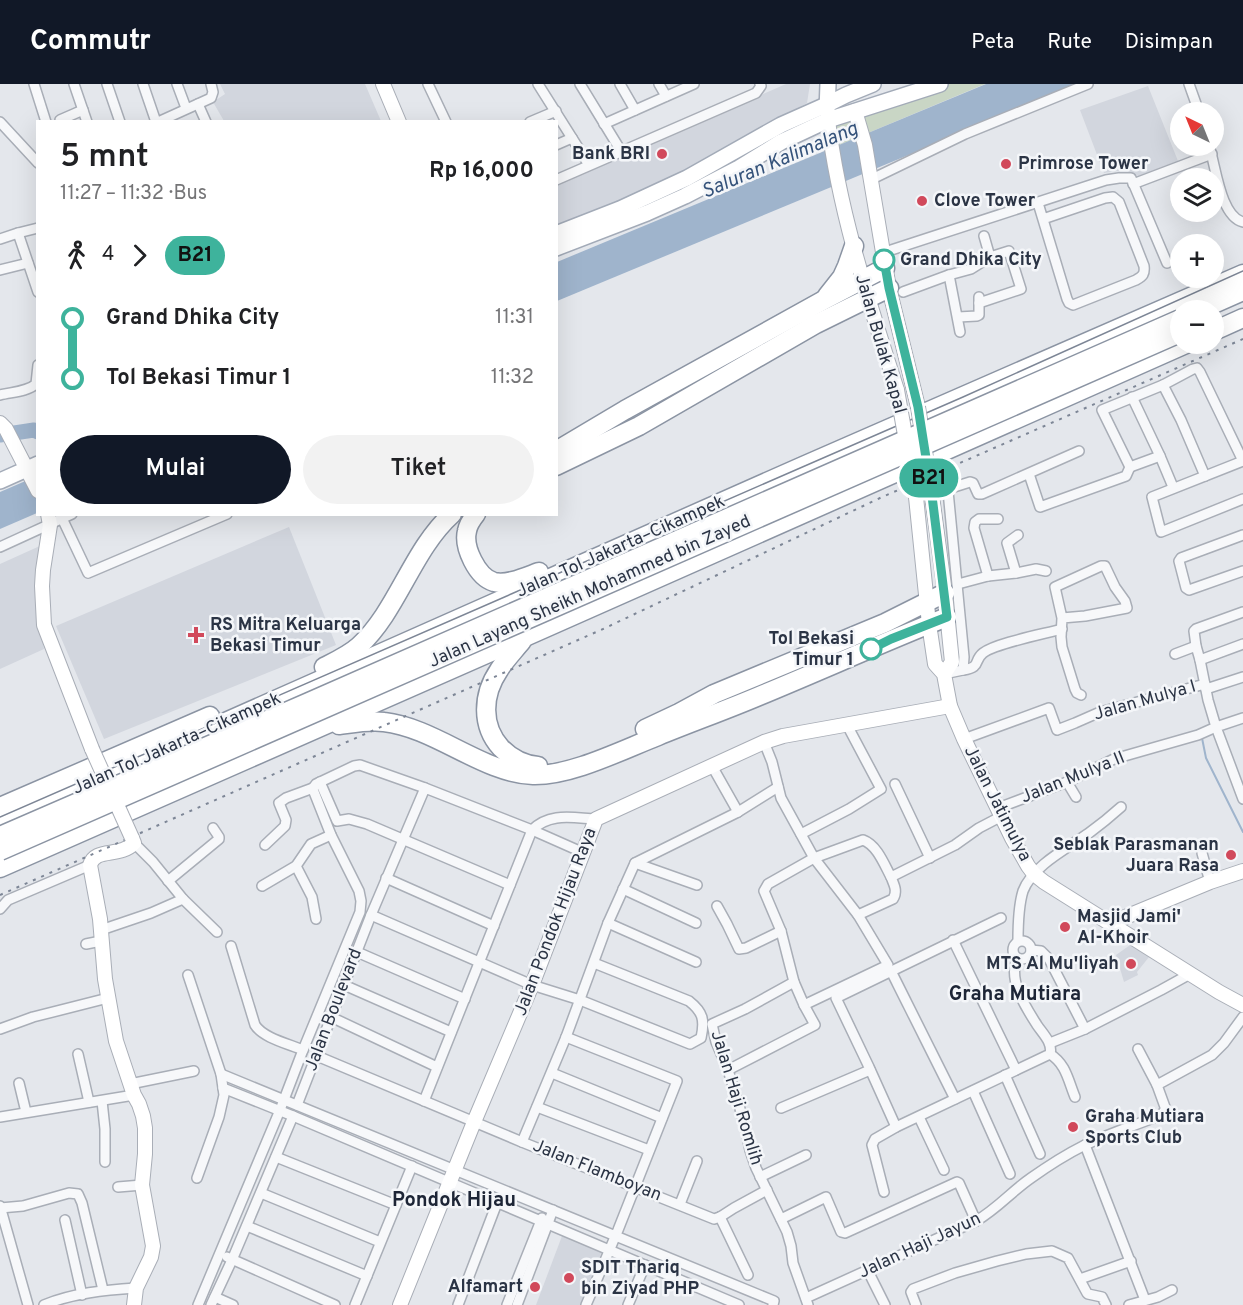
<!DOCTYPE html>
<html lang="id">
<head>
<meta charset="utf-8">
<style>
	:root { --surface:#fff; --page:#f2f2f2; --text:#202124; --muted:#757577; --accent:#111827 }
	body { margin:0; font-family:Overpass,sans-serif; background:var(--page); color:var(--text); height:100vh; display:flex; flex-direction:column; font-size:22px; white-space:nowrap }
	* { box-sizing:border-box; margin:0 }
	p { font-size:20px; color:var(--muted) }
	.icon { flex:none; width:33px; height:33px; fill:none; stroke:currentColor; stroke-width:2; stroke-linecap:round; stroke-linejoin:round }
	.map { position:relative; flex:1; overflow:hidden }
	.sheet { position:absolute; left:36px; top:36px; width:522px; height:396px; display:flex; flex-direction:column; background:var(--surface); border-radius:0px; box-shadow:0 6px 24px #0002 }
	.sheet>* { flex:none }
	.badge { padding:0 12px; border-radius:20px; font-size:21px; line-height:39px }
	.needle { width:39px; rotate:317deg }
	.fabs { position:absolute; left:1170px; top:18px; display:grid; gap:12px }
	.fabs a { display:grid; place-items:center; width:54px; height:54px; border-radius:50%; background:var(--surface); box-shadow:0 6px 24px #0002; font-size:30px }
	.map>.badge { position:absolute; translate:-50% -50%; box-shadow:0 0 0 3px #fff }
	.legs { display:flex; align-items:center; gap:9px; height:66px; padding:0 24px; font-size:20px }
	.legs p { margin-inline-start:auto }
	.head { display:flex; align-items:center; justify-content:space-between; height:102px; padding:0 24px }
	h1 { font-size:33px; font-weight:600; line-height:45px }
	.cta { display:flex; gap:12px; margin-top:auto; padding:12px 24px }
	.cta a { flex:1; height:69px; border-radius:36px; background:var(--accent); color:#fff; font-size:24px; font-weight:600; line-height:69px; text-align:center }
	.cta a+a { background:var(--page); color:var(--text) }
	ul { padding:0 24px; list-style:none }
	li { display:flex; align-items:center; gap:21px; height:60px; font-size:22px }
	li i { display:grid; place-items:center; width:9px; height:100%; margin:0 8px; background:currentColor }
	li i::after { content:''; width:15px; height:15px; margin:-8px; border:4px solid; border-radius:50%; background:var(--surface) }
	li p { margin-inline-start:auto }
	li:first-child i { background:linear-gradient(#0000 50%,currentColor 0) }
	li:last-child i { background:linear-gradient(currentColor 50%,#0000 0) }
	header { display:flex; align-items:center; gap:36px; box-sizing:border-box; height:84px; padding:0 30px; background:var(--accent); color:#fff }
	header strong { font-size:28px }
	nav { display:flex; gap:33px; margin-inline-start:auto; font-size:21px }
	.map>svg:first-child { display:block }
	.built { fill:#d2d6de }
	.green { fill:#c9d6c5 }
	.water { fill:#9fb4cc }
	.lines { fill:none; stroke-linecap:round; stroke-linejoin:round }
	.stream { stroke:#9fb4cc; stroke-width:2 }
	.river { stroke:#9fb4cc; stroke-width:15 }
	.street-casing { stroke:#a9aeb7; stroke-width:12 }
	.secondary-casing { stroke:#a9aeb7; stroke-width:16 }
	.primary-casing { stroke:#a3abb8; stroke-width:18 }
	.highway-casing { stroke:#8b94a3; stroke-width:21 }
	.street { stroke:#f7f8fa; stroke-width:9 }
	.secondary { stroke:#fff; stroke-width:14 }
	.primary { stroke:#fff; stroke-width:15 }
	.highway { stroke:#fff; stroke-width:18 }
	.tram { stroke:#7d8696; stroke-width:1.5 }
	.rail { stroke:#7d8696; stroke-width:2; stroke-dasharray:3 6; stroke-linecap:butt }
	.secondary-bridge-casing { stroke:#a9aeb7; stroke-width:16; stroke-linecap:butt }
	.highway-bridge-casing { stroke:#8b94a3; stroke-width:21; stroke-linecap:butt }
	.secondary-bridge { stroke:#fff; stroke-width:14 }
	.highway-bridge { stroke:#fff; stroke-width:18 }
	.line-1-casing { stroke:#fff; stroke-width:14 }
	.line-1 { stroke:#3eb39c; stroke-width:9 }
	.poi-dot { fill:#d1495b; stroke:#f4f6f9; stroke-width:2 }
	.stop-1-dot { fill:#fff; stroke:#3eb39c; stroke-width:3 }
	.labels { text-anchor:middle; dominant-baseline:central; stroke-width:5; stroke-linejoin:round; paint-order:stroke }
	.poi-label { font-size:18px; font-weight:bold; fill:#2b3445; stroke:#f4f6f9; text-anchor:start }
	.stop-label { font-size:18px; font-weight:bold; fill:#2b3445; stroke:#f4f6f9; text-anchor:start }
	.street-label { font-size:18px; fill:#2b3445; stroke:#f4f6f9 }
	.water-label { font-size:20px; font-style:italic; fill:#34527a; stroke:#f4f6f9 }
	.neighbourhood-label { font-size:20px; font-weight:bold; fill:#1d2536; stroke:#f4f6f9 }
</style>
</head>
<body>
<header>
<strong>Commutr</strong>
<nav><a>Peta</a><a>Rute</a><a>Disimpan</a></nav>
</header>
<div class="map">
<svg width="1243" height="1221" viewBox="0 0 1243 1221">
	<rect width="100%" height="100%" fill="#e4e7ec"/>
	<g class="built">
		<path d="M220,0H365L381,37H224L213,18L225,10Z"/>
		<path d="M786,0H810L807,19L703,80L557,144L556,101Z"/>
		<path d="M1148,2L1178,77L1139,92L1117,87L1104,89L1080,26Z"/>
		<path d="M289,443L336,561L104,655L56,542Z"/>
		<path d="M42,461L36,514L44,565L0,585V480Z"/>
		<path d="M1133,859L1149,873L1137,888L1138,891L1124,898L1116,871Z"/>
		<path d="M562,1152L602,1167L582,1221H536Z"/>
	</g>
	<path class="green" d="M937,0H985L832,64L828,36Z"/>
	<g class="water">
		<path d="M986,0H1076L935,60L557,217V178Z"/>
		<path d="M37,392V429L0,445V408Z"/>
	</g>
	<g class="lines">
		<path class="stream" d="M1202,654L1206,674L1243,748"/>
		<path class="river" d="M0,351L34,346L38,348"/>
		<defs>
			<g id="street">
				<path d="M34,0L46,38"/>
				<path d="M74,0L87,38"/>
				<path d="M107,0L120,38"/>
				<path d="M143,0L156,38"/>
				<path d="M177,0L186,24"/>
				<path d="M428,0L446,38"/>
				<path d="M538,0L589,81"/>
				<path d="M580,0L621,67"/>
				<path d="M620,0L635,26"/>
				<path d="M659,0L666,12"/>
				<path d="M1189,0L1199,28"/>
				<path d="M198,20L206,38"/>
				<path d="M0,38L38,79"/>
				<path d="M61,38L60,36L83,26"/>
				<path d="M158,38L211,14L213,8L211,0"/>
				<path d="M530,38L556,27"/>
				<path d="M604,40L694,0"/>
				<path d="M556,61L572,54"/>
				<path d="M1209,62C1216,82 1220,132 1243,138"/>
				<path d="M872,95L965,50L1088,0"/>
				<path d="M556,96L756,9L761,2L760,0"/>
				<path d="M1133,100L1212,70"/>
				<path d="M1038,119L1067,215L1069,219L1073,221L1136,196C1143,192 1145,190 1144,182L1119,118L1113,113L1105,114L1043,135"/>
				<path d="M18,149L38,144"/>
				<path d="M984,152L990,173"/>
				<path d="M0,155L18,149L38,208"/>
				<path d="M882,169L1106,96L1119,94H1131L1167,179"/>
				<path d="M0,186L28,179"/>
				<path d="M949,191L960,248"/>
				<path d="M903,208L949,191L971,185L990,173L1009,167L1021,205L979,219"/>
				<path d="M958,233L977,232L979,231V213"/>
				<path d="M0,311C11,308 27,308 36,300L38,281"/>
				<path d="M1132,313L1160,372L1173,403"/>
				<path d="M1243,377L1152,413L1161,448L1243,415"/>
				<path d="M1130,383L1160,372"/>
				<path d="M1029,390L1040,423L1126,392L1130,383L1102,326L1163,301"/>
				<path d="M1205,392L1181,336L1163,301L1193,285L1197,284L1200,288L1243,377"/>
				<path d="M60,430L88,489L227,430"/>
				<path d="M1243,451L1181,474L1179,477L1186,504L1189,506L1243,487"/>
				<path d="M0,463L72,430"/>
				<path d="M1016,489L1007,459L1018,451"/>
				<path d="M988,492L974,444L975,438L979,435H998"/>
				<path d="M958,500L988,492L1016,489L1036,485L1046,487"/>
				<path d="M1062,534L1085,532L1127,524L1125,517L1115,503L1105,482H1101L1055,503L1062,534L1061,553L1062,563L1075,605L1077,609L1081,611"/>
				<path d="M1175,570L1196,562"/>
				<path d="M1200,576L1243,560"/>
				<path d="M963,586C982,583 973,577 983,569C996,559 1044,550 1062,545"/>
				<path d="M944,590L963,586L964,573L948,407L951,404L970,398L973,399L978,410H982L1079,367"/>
				<path d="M1206,605L1243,593"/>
				<path d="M1243,634L1216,643L1243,715"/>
				<path d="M964,655L1049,624L1057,646L1075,639L1100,628L1205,600"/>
				<path d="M764,658L772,678L781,714L814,774L768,800L764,807L781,847L794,898L745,925L712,940L716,958L728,986L745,1041L750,1066L756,1084L787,1148L791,1162L793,1179L808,1221"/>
				<path d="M712,682L738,728"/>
				<path d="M320,698L337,737L349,735L367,740L510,801"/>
				<path d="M1067,698L1076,713"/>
				<path d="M895,700L930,774"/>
				<path d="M998,724L1067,698L1114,675L1198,651L1216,643L1208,616L1200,576L1196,562L1194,547L1196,545L1243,528"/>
				<path d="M801,750L849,725L881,705L847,641"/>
				<path d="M134,759L153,778L183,815L217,848"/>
				<path d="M265,761L285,742L286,736L279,719L286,714L313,704"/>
				<path d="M1202,769L1210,798"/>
				<path d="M635,779L697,801"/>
				<path d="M296,782L312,813L316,835"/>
				<path d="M386,794L494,842"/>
				<path d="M168,797L219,755V753L213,744"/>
				<path d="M262,802L296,782L311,760L331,751"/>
				<path d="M623,805L696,839"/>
				<path d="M717,822L727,840L739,865L746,864L781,847"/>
				<path d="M0,825L8,816L90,781"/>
				<path d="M371,831L532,901L580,916L690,960L701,954C705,936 703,928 689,917L594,879"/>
				<path d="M858,831L893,815C898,807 894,801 891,793L955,761L979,744L1002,732"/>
				<path d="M608,839L696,878"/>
				<path d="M101,846L151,829L183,815"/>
				<path d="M953,856L1016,986"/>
				<circle cx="1022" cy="866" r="9"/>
				<path d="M1018,857C1018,843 1019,820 1023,807C1033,781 1068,764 1089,749C1100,741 1111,732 1121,723"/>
				<path d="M86,860L101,857"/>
				<path d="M231,862L255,941C263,954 289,960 303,966"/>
				<path d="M1031,866L1041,867L1049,875L1085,945L1050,959"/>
				<path d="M357,868L465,915"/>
				<path d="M891,887L955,1015"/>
				<path d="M188,891L221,990L224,1011L219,1033L197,1094"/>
				<path d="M794,898L804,921L888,881L858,831L814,774L863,756C877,761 884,780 891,793"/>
				<path d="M344,901L451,948"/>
				<path d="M331,933L437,983"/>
				<path d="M0,945L33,933L108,914"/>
				<path d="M1085,945L1161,906L1190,890"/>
				<path d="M566,953L677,997L618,1146L586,1221"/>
				<path d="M1138,965L1157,1001"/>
				<path d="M78,970L89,1018"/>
				<path d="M1050,970C1066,980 1068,996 1075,1013"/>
				<path d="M317,972L522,1058L714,1135L720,1133"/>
				<path d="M728,986L815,941L804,921"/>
				<path d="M552,989L662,1034"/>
				<path d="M221,990L774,1217L773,1221"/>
				<path d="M1005,991L1040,1070"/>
				<path d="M19,999L26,1028"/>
				<path d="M130,1000L194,987"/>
				<path d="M223,1004L293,1032L739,1221"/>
				<path d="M973,1007L1010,1090"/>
				<path d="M102,1017L105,1045V1078"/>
				<path d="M424,1017L532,746C550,728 573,734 596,735"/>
				<path d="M297,1021L371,831L425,704L532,746L584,769"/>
				<path d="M537,1023L649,1066"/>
				<path d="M781,1024L870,986"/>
				<path d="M0,1033L134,1011"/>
				<path d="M919,1033L944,1086"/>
				<path d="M896,1043L869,983L836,914L1001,834"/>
				<path d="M522,1058L566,953L608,839L635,779L738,728L778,703"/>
				<path d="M1085,1061L1145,1216"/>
				<path d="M276,1073L396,1121"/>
				<path d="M760,1093L806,1071"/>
				<path d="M118,1103L142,1101"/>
				<path d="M884,1108L872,1061L875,1055L896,1043L1050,970C1053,959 1043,950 1037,941C1025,922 1008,897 1017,874"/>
				<path d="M261,1109L380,1158"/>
				<path d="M680,1120L697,1077"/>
				<path d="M0,1122L28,1221"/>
				<path d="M0,1124L23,1122L69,1109L78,1110L82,1119L103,1206"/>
				<path d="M720,1133L748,1191"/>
				<path d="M720,1133L734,1124L767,1106"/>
				<path d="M781,1135L826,1113L841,1148L845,1149L957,1098L959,1099L976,1137"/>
				<path d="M65,1136L82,1211"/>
				<path d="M247,1142L367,1192"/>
				<path d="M227,1173L335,1221"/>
				<path d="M868,1187L885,1221"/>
				<path d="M1080,1195L1131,1177"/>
				<path d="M215,1213L233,1221"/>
				<path d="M806,1214L976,1137C997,1125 1012,1107 1031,1094C1048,1082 1065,1071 1083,1062C1108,1050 1136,1041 1161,1031L1165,1026V1023L1157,1001L1212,971L1224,959L1243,933"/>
				<path d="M44,1221C73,1209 105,1206 136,1204"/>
				<path d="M198,1221L280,1026L303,966L360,828L361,817L359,807L331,751L314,708L313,704L316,700L354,682L360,681L425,704"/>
				<path d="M211,1221L232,1176L293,1032"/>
				<path d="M355,1221L412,1082"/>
				<path d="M458,1221L497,1119"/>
				<path d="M507,1221L542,1134"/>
				<path d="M517,1221L553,1126"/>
				<path d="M628,1221L645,1181"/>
				<path d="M916,1221L911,1208L913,1205L955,1189L997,1177L1026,1170L1052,1167L1068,1174L1087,1209L1088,1210L1102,1213L1106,1221"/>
				<path d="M1129,1221L1158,1213L1172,1206"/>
			</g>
			<g id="secondary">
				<path d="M383,0L399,38"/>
				<path d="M855,27L865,61L889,204L918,323"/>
				<path d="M828,36C839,128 869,218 897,306"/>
				<path d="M0,339L6,345L38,407"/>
				<path d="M932,412L945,509L952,578L944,590"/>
				<path d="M916,413L929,540L935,580L944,590L950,622L964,655L1012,754L1028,782L1034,790L1044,798L1219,908L1243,921"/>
				<path d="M48,430L50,441L43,486L42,502L44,541L92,665"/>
				<path d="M132,754L134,759C120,774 95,763 90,781L100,835L105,895L116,957L134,1011L139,1020L143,1032L145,1044V1070L142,1101L153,1162L151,1173L136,1204L134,1221"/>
				<path d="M1111,839L1210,798L1243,787"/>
				<path d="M400,1221L474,1038L532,901L596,735L764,658L783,652L950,622"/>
			</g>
			<g id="primary">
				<path d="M827,27L828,0"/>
				<path d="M556,150L620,125L687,94L781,41L826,21L846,11L873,0"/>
				<path d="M556,164L647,129L685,112L739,84L781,58L828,36L940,0"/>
				<path d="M0,397L38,380"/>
			</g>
			<g id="highway">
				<path d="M827,212L842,193L847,182L854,162"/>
				<path d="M1200,226L1243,207"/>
				<path d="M1214,247L1243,234"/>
				<path d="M556,367L625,326L824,216L885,184"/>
				<path d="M556,382L639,342L816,240L889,204"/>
				<path d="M476,430C472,435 468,441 467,447C463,463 477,493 494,498C508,501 525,493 539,488"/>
				<path d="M522,557C514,567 505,576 499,586C482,611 481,642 501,664C511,674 524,681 538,682"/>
				<path d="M324,583C336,577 349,571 359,562C398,526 412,466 452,430"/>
				<path d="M339,641C354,639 370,636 384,638C436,644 482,689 533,691C571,692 622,666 658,652C692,638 726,626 759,612C822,586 884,558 947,533"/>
				<path d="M645,645L679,629L714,610L885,539L945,509"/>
				<path d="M0,723L210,632"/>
				<path d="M0,738L803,382L1243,190"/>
				<path d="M0,784L525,553L1186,260"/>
			</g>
		</defs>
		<use href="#street" class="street-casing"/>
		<use href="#secondary" class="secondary-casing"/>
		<use href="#primary" class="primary-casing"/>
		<use href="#highway" class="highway-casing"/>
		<use href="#street" class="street"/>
		<use href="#secondary" class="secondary"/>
		<use href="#primary" class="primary"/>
		<use href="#highway" class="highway"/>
		<path class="tram" d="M0,733L963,313L1243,187"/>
		<path class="rail" d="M0,811L603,545L880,414L1243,255"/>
		<defs>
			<g id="secondary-bridge">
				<path d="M897,306L916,413"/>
				<path d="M918,323L932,412"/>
				<path d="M92,665L132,754"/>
			</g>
			<g id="highway-bridge">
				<path d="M0,752L309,618L1180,235"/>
				<path d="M0,767L1180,249"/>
			</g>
		</defs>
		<use href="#secondary-bridge" class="secondary-bridge-casing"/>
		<use href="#highway-bridge" class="highway-bridge-casing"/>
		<use href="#secondary-bridge" class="secondary-bridge"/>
		<use href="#highway-bridge" class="highway-bridge"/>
	</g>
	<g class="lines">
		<defs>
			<path id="line-1" d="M871,565L891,555L947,533L932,412L918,323L889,204L884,176"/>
		</defs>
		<use href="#line-1" class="line-1-casing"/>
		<use href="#line-1" class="line-1"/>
	</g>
	<g class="poi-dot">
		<circle cx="662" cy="70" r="6"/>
		<circle cx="1006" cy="80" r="6"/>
		<circle cx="922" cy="117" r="6"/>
		<path d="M193 542h6v6h6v6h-6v6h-6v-6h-6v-6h6z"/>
		<circle cx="1231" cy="771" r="6"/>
		<circle cx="1065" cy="843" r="6"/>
		<circle cx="1131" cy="880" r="6"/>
		<circle cx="1073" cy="1043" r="6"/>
		<circle cx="569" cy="1194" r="6"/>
		<circle cx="535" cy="1203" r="6"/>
	</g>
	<g class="stop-1-dot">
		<circle cx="884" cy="176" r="10"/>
		<circle cx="871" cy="565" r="10"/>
	</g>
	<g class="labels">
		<g class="poi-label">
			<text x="650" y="70" text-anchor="end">Bank BRI</text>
			<text x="1018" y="80">Primrose Tower</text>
			<text x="934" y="117">Clove Tower</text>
			<text x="210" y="541">RS Mitra Keluarga<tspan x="210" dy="21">Bekasi Timur</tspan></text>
			<text x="1219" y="761" text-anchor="end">Seblak Parasmanan<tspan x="1219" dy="21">Juara Rasa</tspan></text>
			<text x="1077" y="833">Masjid Jami'<tspan x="1077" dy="21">Al-Khoir</tspan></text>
			<text x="1119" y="880" text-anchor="end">MTS Al Mu'liyah</text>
			<text x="1085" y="1033">Graha Mutiara<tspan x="1085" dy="21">Sports Club</tspan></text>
			<text x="581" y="1184">SDIT Thariq<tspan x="581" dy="21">bin Ziyad PHP</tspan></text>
			<text x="523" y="1203" text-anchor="end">Alfamart</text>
		</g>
		<g class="stop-label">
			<text x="900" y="176">Grand Dhika City</text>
			<text x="854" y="555" text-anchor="end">Tol Bekasi<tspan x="854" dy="21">Timur 1</tspan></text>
		</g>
		<g class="street-label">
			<text transform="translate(880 260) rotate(74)">Jalan Bulak Kapal</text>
			<text transform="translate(621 463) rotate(-24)">Jalan Tol Jakarta–Cikampek</text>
			<text transform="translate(590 508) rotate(-24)">Jalan Layang Sheikh Mohammed bin Zayed</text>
			<text transform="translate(1145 617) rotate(-16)">Jalan Mulya I</text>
			<text transform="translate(177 660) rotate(-24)">Jalan Tol Jakarta–Cikampek</text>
			<text transform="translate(1073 694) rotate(-22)">Jalan Mulya II</text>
			<text transform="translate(997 720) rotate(63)">Jalan Jatimulya</text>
			<text transform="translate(556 838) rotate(-69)">Jalan Pondok Hijau Raya</text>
			<text transform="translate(334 926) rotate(-69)">Jalan Boulevard</text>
			<text transform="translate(736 1014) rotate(73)">Jalan Haji Romlih</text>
			<text transform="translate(597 1087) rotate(22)">Jalan Flamboyan</text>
			<text transform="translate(920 1162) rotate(-25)">Jalan Haji Jayun</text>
		</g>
		<g class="water-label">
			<text transform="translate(780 77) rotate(-23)">Saluran Kalimalang</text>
		</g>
		<g class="neighbourhood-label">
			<text x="1015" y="911">Graha Mutiara</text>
			<text x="454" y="1117">Pondok Hijau</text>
		</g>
	</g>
</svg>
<div class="fabs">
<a><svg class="needle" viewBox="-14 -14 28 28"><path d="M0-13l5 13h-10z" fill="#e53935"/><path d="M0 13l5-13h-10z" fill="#757577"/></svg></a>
<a><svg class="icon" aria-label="layers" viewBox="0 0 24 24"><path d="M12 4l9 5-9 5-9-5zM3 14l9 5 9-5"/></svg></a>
<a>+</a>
<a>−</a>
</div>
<b class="badge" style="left:929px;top:394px;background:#3eb39c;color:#111">B21</b>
<section class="sheet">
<div class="head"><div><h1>5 mnt</h1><p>11:27 – 11:32 · Bus</p></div><b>Rp 16,000</b></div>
<div class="legs"><svg class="icon" aria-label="walk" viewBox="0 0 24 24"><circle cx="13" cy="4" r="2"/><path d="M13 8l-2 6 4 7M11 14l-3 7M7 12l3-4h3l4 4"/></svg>4<svg class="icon" aria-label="forward" viewBox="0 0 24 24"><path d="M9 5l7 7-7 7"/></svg><b class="badge" style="background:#3eb39c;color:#111">B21</b></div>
<ul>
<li><i style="color:#3eb39c"></i><b>Grand Dhika City</b><p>11:31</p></li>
<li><i style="color:#3eb39c"></i><b>Tol Bekasi Timur 1</b><p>11:32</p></li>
</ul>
<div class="cta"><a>Mulai</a><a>Tiket</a></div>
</section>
</div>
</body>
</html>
